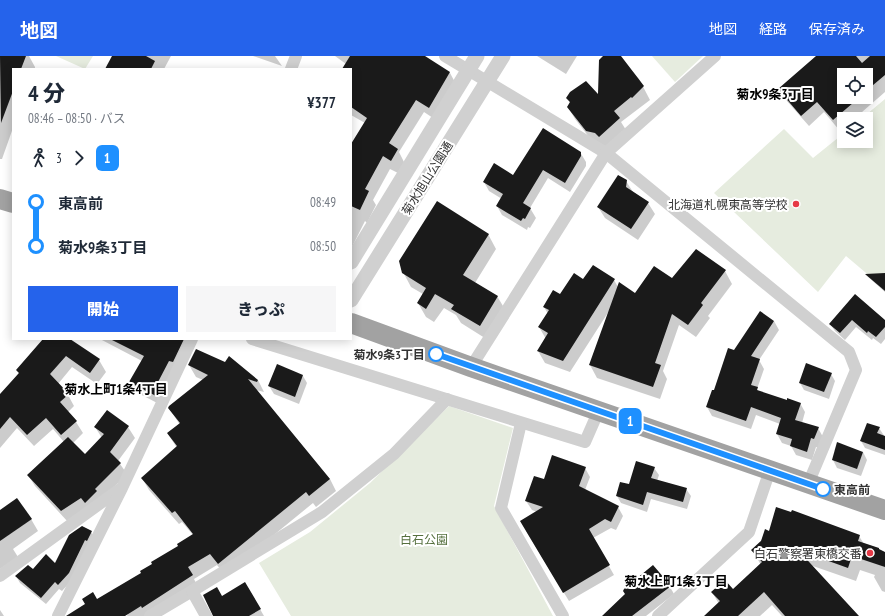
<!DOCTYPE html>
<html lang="ja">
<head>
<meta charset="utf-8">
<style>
	:root { --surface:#fff; --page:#f6f6f7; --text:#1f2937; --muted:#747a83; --accent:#2563eb }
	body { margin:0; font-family:"PT Sans Narrow","Noto Sans JP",sans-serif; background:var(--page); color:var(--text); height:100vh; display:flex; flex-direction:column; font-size:15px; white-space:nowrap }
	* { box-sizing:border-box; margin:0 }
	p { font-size:13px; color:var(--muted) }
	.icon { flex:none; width:22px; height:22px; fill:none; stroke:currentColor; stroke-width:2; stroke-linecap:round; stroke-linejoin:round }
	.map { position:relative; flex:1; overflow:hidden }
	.drawer { position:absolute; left:12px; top:12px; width:340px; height:272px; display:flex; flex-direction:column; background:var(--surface); border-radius:0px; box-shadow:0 2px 10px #0003 }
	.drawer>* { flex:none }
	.badge { padding:0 8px; border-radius:6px; font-size:14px; line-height:26px }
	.buttons { position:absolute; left:837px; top:12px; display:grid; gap:8px }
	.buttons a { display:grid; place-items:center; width:36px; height:36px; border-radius:0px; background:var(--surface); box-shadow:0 2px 10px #0003; font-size:20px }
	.map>.badge { position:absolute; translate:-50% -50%; box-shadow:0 0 0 2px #fff }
	.legs { display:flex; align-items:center; gap:6px; height:44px; padding:0 16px; font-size:13px }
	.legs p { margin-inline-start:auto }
	.summary { display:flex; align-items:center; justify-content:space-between; height:68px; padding:0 16px }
	h1 { font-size:22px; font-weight:800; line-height:30px }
	.cta { display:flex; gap:8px; margin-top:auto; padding:8px 16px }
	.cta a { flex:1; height:46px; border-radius:0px; background:var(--accent); color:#fff; font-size:16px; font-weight:800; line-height:46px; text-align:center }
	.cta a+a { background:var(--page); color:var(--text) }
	ul { padding:0 16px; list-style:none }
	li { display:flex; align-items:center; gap:14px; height:44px; font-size:15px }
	li i { display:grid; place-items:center; width:6px; height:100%; margin:0 5px; background:currentColor }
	li i::after { content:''; width:10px; height:10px; margin:-5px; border:3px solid; border-radius:50%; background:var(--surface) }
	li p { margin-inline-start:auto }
	li:first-child i { background:linear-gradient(#0000 50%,currentColor 0) }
	li:last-child i { background:linear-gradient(currentColor 50%,#0000 0) }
	header { display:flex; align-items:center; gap:24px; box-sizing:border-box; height:56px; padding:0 20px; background:var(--accent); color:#fff }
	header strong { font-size:19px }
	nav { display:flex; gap:22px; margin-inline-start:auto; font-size:14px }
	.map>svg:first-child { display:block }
	.green { fill:#e6ecdf }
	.shadow { fill:#0003; fill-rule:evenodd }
	.building { fill:#1a1a1a }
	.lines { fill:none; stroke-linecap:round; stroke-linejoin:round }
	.minor { stroke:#d0d0d0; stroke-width:12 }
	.tertiary { stroke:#d0d0d0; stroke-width:15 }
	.trunk { stroke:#a2a2a2; stroke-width:20 }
	.line-1-casing { stroke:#fff; stroke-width:9 }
	.line-1 { stroke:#1e90ff; stroke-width:6 }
	.poi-dot { fill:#e63946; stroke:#fff; stroke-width:1.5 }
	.stop-1-dot { fill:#fff; stroke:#1e90ff; stroke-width:2 }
	.labels { text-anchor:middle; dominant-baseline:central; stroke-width:4; stroke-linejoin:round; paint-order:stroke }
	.street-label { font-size:12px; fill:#333; stroke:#fff }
	.poi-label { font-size:12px; fill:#333; stroke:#fff; text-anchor:end }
	.stop-label { font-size:12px; font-weight:bold; fill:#333; stroke:#fff; text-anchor:end }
	.park-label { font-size:12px; fill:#56703f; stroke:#fff }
	.neighbourhood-label { font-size:13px; font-weight:bold; fill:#000; stroke:#fff }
</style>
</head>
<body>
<header>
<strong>地図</strong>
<nav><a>地図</a><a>経路</a><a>保存済み</a></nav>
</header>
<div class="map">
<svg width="885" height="560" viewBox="0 0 885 560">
	<rect width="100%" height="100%" fill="#fff"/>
	<g class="green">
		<path d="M56,0H93L85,13Z"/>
		<path d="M652,0H703L675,26Z"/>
		<path d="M885,43V233L846,200L818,236L714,137L784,73L813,102L844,77V85H866V63H861Z"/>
		<path d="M449,350L513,372L494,450L553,560H291L259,507L310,476L370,427Z"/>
	</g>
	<g class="shadow">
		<path d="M0,0H29L35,11V13H13V72L2,103H0Z"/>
		<path d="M113,0H171L164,13H106Z"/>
		<path d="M253,0H275L282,10Z"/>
		<path d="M335,0H423L450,17L457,30L436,64L424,56L399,96L404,106L398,117L390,113L373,144L376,149L367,167L365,165L351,193V88L365,67L351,59V13H343L346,8Z"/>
		<path d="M537,0H577L566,18Z"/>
		<path d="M604,0H619L639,23L650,44L621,66L626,74L606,92L593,86L575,63L568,51L570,47L567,42L599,40Z"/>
		<path d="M817,0H885V36L854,63H844V72L840,75L824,56L809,70L786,44L779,33ZM844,19H866V41H844Z"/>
		<path d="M580,96L586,106V110L570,136L548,122L530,152L536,162L530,172L528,171L527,174L502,159L497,150L502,143L489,135L484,126L514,121Z"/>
		<path d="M626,125L633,136L648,147L655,158L638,184L605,162L598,151Z"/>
		<path d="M488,178L496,193L475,227L497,240L506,255L488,284L461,267L456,259L444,252L434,266L426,261L418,247L423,238L411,231L403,216Z"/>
		<path d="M725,215L732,228L708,260L710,262L696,281L679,269L663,315L667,323L660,343L597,322L590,309L609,255L570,316L545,307L538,295L546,283L539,271L548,258L544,251L583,225L614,224L618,231L635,238L672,224Z"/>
		<path d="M885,218V236L866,219Z"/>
		<path d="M855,239L885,265V283L881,288L873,282L872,284L856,271L845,284L835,275L830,268Z"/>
		<path d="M774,265L779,274L759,304L764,313L757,333L759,336L787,346L800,347L805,356L802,367L818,372L823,381L819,392L816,391L812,404L796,399L791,390L782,387L777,378L780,368L756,359L751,373L712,360L707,351L734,295Z"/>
		<path d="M45,283H68L99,304L106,316L97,328L72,311L58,328L68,339L74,350L68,356L76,366L83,377L73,387L85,399L102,382L95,371L107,355L128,371L135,382L118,405L127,418L101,444L68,466L35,430L28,419L64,386L53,373L34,390L17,372L0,392V341Z"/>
		<path d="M100,283H188L161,349L136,336L131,326L142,305Z"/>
		<path d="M189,309L258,324L264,336L256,334L330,423L336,435L316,451L313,447L225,519L217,509L194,523L198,531L153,560H127L128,558L123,560H75L96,545L143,518L193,479L182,466L179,468L149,434L142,422L177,392L168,378L180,369L169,352L203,324L196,321Z"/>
		<path d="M831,318L835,325L829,343L804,334L800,327Z"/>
		<path d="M303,320L307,327L299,348L274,338L269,330Z"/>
		<path d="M879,372L885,381V399L865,392L861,385Z"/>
		<path d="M863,396L867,404L861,420L837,412L833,404Z"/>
		<path d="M585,412L590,421L585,434L618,451L623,460L616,474L611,472L593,482L614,519L569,545L526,475L537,456L532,454L526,445L544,425Z"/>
		<path d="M654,412L659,419L657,425L686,433L691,440L687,453L651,443L647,456L621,447L617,440Z"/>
		<path d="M0,456L31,463L38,475L13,493L18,501L0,513Z"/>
		<path d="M91,476L95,483L72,524L62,535L59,533L46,548L20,527L16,520L55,508Z"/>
		<path d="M769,476L859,480L864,488L885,497V536L882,535L874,521L875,519L860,514L856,525L810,509L857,560H782L772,549L760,560H705L719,548L712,536L733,534L761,509L752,494Z"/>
		<path d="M245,527L264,560H214L222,541Z"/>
		<path d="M670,531L674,538L646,560H603Z"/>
		<path d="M0,554L4,560H0Z"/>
	</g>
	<g class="building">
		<path d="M0,0H26L21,13H13V35L1,67Z"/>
		<path d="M112,0H146L155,5L151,13H105Z"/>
		<path d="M350,0H425L450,16L429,52L416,44L389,87L398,93L391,105L383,100L365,133L369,135L360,154L351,150V88L367,62L351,51V13H342Z"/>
		<path d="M603,0H621L644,30L632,42L631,41L614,55L620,62L599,81L595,77L586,75L567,51L570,46L566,42L570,36L586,25L598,38L599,4Z"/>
		<path d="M816,0H856L862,7L870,0H885V19L866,35V19H844V41H860L833,64L817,46L801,60L778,33Z"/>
		<path d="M543,72L581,96V100L565,127L543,114L523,147L531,152L525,163L523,162L521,165L496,150L503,138L483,126L494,107L513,119Z"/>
		<path d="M618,119L627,124L626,131L649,146L631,173L597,151Z"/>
		<path d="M437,145L489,178L463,219L498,240L480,270L451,253L454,249L435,238L426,253L417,247L426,232L402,217L399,205Z"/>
		<path d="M696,193L726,214L701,247L703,249L688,269L672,258L655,307L661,309L653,331L589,309L619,226L635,237L654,210L672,222Z"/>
		<path d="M593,209L615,223L563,305L537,295L548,277L538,271L549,254L543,251L553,234L560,238L574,217L583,223Z"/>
		<path d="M885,217V235L865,218Z"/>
		<path d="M855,238L885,264V271L876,281L868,275L867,277L852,264L840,277L829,268Z"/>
		<path d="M760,255L774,265L751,300L760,303L751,329L758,331L757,334L787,344V342L801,347L795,364L819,371L814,383L811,382L807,396L790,390L792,383L776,378L781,362L751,351L746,365L706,351L712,334H714L728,292L734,294Z"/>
		<path d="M43,283H70L100,303L90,317L66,300L50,318L69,338L60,346L77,365L61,379L46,362L27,379L10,361L0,373V338L19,317L16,314Z"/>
		<path d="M110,283H184L173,306L169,305L158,326L162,328L156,340L129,326L144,300Z"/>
		<path d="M196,293L225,306L229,300L258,324L257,326L248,323L330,423L309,440L306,436L218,508L210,498L188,511L193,519L142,552L141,550L125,560H66L85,548L82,543L93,536L97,543L141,517L140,515L152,508L151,506L178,490L177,488L193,478L175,455L172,457L141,422L177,390L167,377L180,367L168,352L169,350L208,319L188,309Z"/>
		<path d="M806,307L832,317L824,336L799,327Z"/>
		<path d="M277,308L303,319L295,341L268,330Z"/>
		<path d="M107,354L129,370L110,396L121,407L95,433L97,435L85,447L81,442L61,455L27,419L68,381L85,398L104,378L94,371Z"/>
		<path d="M867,367L880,371L877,377L885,380V394L860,385Z"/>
		<path d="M837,386L863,396L857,413L832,404Z"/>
		<path d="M552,399L586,411L579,430L619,450L611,466L605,463L589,473L610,509L563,537L520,465L543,451L525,445L534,420L544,423Z"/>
		<path d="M636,405L655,411L651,422L687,432L683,446L647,436L643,449L616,440L620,426L629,428Z"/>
		<path d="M17,442L32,463L0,485V454Z"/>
		<path d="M776,451L791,456L792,454L860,479L858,485L879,492V493L885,496V511L852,500L848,512L798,494L859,560H785L764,536L738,560H704L720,545L711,536L725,524L733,533L762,506L751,494L761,485L765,473L769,475Z"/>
		<path d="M82,470L92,475L87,485L85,484L69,517L58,529L55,526L41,542L15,520L28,509L33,513L46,498L55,507L69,479Z"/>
		<path d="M653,509L671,530L632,560H602L625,538L623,535L624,533Z"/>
		<path d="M245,526L261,553L249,560H213L203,539L217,531L222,540Z"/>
	</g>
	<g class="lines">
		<g class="minor">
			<path d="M445,0L606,97L849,296L856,314L808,428"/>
			<path d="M291,13L296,0"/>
			<path d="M252,283L585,386L599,354"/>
			<path d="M471,311L606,97L715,0"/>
			<path d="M521,367L501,452L563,560"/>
			<path d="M0,520L120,433"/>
			<path d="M58,560L122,432L192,283"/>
			<path d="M150,560L192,535"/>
			<path d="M206,560L192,535L322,456L394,398L447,343"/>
			<path d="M658,560L749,476L770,414"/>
		</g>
		<g class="tertiary">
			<path d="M351,206L477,0"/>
			<path d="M351,244L503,0"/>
		</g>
		<g class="trunk">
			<path d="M0,143L13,147"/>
			<path d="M351,267L471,311L885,454"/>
		</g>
	</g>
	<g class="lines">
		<defs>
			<path id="line-1" d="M436,298L823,433"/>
		</defs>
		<use href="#line-1" class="line-1-casing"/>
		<use href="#line-1" class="line-1"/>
	</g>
	<g class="poi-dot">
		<circle cx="796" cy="148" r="4"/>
		<circle cx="870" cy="497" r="4"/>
	</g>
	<g class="stop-1-dot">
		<circle cx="436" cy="298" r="7"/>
		<circle cx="823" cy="433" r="7"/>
	</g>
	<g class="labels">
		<g class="street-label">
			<text transform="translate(427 122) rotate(-58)">菊水旭山公園通</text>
		</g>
		<g class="poi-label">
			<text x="788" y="148">北海道札幌東高等学校</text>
			<text x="862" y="497">白石警察署東橋交番</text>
		</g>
		<g class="stop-label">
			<text x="425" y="298">菊水9条3丁目</text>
			<text x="834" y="433" text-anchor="start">東高前</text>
		</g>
		<g class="park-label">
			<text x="424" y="483">白石公園</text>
		</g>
		<g class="neighbourhood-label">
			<text x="775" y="38">菊水9条3丁目</text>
			<text x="116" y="333">菊水上町1条4丁目</text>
			<text x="676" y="525">菊水上町1条3丁目</text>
		</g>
	</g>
</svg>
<div class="buttons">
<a><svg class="icon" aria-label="locate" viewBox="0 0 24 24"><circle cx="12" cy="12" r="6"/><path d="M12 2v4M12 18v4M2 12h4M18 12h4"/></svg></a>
<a><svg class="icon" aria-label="layers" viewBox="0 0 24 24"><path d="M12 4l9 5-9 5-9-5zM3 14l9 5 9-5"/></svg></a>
</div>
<b class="badge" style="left:630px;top:365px;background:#1e90ff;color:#fff">1</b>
<section class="drawer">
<div class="summary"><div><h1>4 分</h1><p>08:46 – 08:50 · バス</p></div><b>¥377</b></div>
<div class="legs"><svg class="icon" aria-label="walk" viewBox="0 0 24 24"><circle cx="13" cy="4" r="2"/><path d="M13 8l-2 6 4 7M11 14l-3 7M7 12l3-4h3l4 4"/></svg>3<svg class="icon" aria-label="forward" viewBox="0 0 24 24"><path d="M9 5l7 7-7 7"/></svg><b class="badge" style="background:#1e90ff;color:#fff">1</b></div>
<ul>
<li><i style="color:#1e90ff"></i><b>東高前</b><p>08:49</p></li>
<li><i style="color:#1e90ff"></i><b>菊水9条3丁目</b><p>08:50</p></li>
</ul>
<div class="cta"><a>開始</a><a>きっぷ</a></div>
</section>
</div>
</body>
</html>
